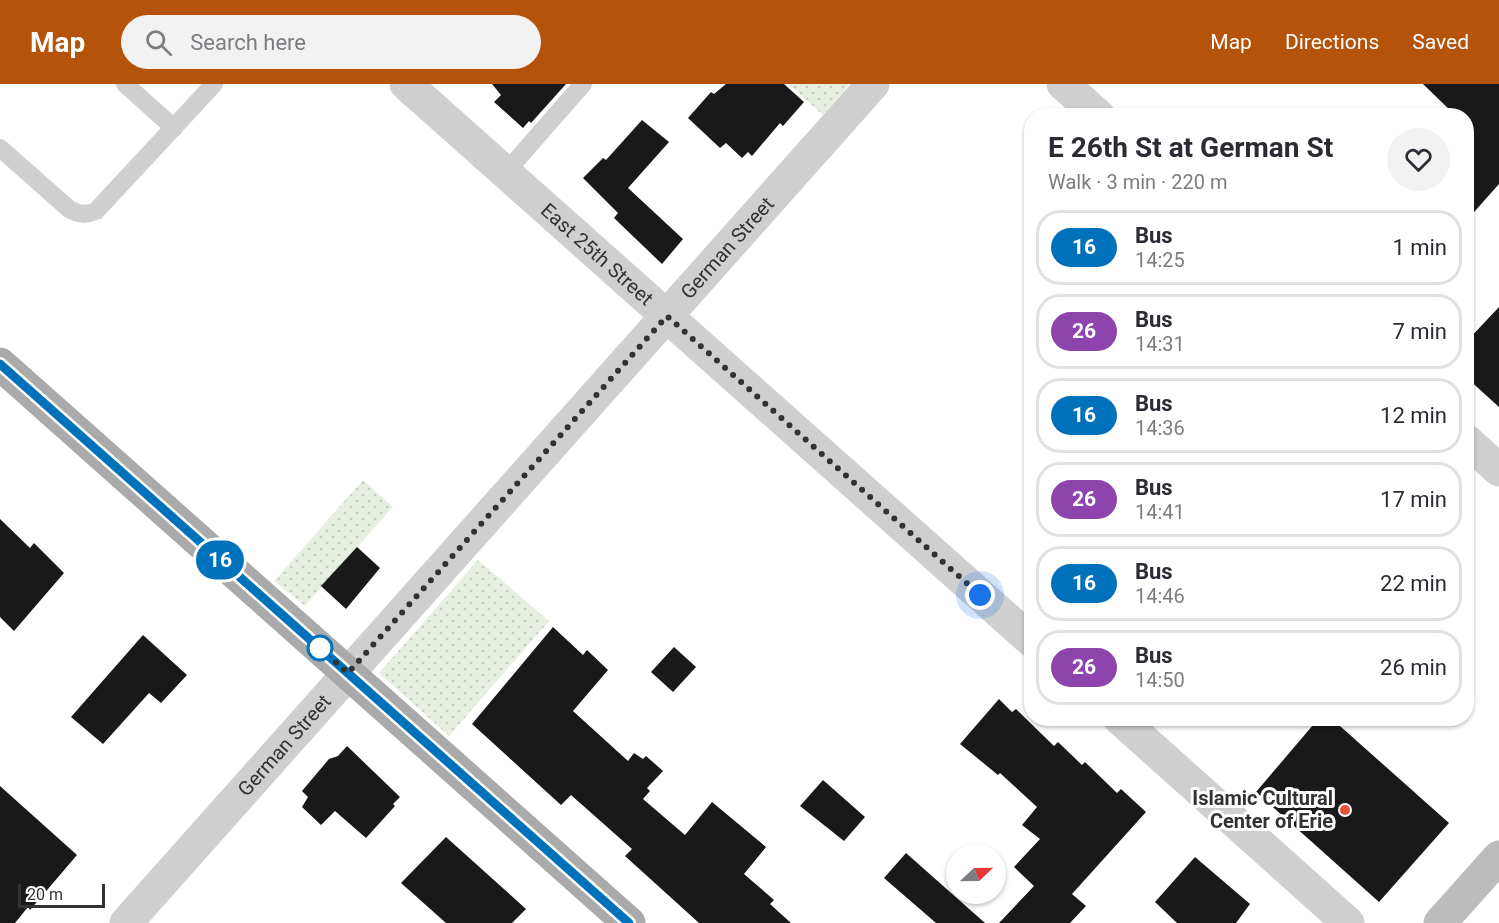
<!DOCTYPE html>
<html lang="en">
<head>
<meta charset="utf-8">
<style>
	:root { --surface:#fff; --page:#f2f2f3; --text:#2b2b33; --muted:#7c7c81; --line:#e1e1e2; --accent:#b45309 }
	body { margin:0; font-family:Roboto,sans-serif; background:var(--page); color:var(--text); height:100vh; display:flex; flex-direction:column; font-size:22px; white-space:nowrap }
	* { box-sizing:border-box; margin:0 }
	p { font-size:20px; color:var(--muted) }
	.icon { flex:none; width:33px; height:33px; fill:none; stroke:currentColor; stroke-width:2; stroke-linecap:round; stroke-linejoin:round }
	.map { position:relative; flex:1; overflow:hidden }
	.details { position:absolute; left:1024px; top:24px; width:450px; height:618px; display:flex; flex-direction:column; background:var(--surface); border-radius:24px; box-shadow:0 2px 4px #0004 }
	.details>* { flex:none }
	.badge { padding:0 12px; border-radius:20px; font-size:21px; line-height:39px }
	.needle { width:39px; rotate:68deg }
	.tools { position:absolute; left:946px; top:760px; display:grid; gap:12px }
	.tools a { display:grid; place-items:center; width:60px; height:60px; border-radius:50%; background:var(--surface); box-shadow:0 2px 4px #0004; font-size:30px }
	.scale { position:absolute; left:18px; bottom:15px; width:87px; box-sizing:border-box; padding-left:6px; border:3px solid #323232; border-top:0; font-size:16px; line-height:21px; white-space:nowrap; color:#323232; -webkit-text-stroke:4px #fff; paint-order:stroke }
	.you { position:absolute; width:30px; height:30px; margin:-15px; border:4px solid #fff; border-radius:50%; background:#1a73e8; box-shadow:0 0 0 9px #1a73e833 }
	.map>.badge { position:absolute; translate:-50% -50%; box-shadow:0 0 0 3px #fff }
	.round { display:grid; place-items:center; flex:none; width:63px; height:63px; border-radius:32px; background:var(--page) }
	.summary { display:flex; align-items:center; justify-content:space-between; height:102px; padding:0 24px }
	h1 { font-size:28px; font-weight:700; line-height:45px }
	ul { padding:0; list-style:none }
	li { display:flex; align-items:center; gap:18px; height:75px; margin:0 12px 9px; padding:0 12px; border:3px solid var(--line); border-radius:24px }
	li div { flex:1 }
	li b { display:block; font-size:22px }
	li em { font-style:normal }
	li .badge { min-width:66px; font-weight:700; text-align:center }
	header { display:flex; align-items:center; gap:36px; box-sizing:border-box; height:84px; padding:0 30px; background:var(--accent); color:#fff }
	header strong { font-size:28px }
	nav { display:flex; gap:33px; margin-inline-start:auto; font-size:21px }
	.search { width:420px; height:54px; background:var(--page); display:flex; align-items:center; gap:15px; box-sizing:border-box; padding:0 21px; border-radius:33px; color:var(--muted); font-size:22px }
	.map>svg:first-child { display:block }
	.grass { fill:url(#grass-dots) }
	.building { fill:#191919 }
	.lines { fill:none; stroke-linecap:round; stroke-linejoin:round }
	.service { stroke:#cfcfcf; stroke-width:18 }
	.minor { stroke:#cfcfcf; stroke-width:33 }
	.secondary { stroke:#bcbcbc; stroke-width:33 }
	.primary { stroke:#aaa; stroke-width:33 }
	.line-casing { stroke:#fff; stroke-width:14 }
	.line { stroke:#0072bc; stroke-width:9 }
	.walk { stroke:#323232; stroke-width:6; stroke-dasharray:0 10.8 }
	.stop-dot { fill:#fff; stroke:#0072bc; stroke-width:3 }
	.poi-dot { fill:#e65038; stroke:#fff; stroke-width:2 }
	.labels { text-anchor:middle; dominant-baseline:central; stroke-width:6; stroke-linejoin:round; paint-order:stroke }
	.street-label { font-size:20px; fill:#323232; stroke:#fff }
	.poi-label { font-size:20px; font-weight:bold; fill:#323232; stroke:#fff; text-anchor:end }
</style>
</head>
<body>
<header>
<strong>Map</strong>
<div class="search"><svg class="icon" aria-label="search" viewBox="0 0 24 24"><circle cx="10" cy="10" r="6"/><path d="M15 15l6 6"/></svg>Search here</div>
<nav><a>Map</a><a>Directions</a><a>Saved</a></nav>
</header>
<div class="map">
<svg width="1499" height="839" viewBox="0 0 1499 839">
	<defs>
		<pattern id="grass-dots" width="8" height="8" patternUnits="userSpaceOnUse" patternTransform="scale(1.5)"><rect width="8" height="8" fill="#e6efe1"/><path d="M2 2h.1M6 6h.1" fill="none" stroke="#c6cdc2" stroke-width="1.8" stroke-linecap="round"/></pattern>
	</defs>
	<rect width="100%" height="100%" fill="#fff"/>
	<g class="grass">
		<path d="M788,0H850L823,31Z"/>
		<path d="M363,396L393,423L305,522L274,497Z"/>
		<path d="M478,476L549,537L449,652L379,589Z"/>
	</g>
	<g class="building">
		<path d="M492,0H566L531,39L529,37L523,44L494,18L501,11Z"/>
		<path d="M726,0H784L804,18L783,42L780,39L752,72L748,68L742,74L726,59L720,64L688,34L711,8L714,10Z"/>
		<path d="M1423,0H1499V100L1467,136V32H1456Z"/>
		<path d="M642,36L669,58L628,104L683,155L662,180L614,134L618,129L583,94L603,74L606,76Z"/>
		<path d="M1499,223V323L1467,294V257Z"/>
		<path d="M0,435L30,464L34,459L64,489L14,547L0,533Z"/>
		<path d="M357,463L380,484L346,525L321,502Z"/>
		<path d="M553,543L583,571L587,566L608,586L573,627L628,677L634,669L643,675L646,672L663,687L647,704L650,707L643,715L685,751L712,718L766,763L744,790L774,816L770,820L791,839H699L625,772L632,765L571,711L561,721L472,640Z"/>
		<path d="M143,551L187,591L161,619L149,609L103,660L71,633Z"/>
		<path d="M674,563L696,583L673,608L651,588Z"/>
		<path d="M999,615L1012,628L1016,625L1054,662L1058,658L1082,681L1085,678L1117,709L1121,705L1146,728L1072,810L1086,822L1070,839H999L1034,802L1014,783L1040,755L1022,741L1037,723L1000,689L998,691L960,660Z"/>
		<path d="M1319,634H1331L1449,739L1379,818L1256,708Z"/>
		<path d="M347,662L400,713L393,720L395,722L366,754L335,727L321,741L302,723L308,713L302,707L329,675L338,672Z"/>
		<path d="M823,696L865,733L844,757L800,722Z"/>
		<path d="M0,702L77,771L30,826L28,823L15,839H0Z"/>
		<path d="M446,753L526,825L512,839H446L401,799Z"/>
		<path d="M906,769L985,839H936L884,794Z"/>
		<path d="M1195,773L1250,820L1236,839H1177L1155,818Z"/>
	</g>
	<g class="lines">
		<g class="service">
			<path d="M125,0L174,44"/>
			<path d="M0,64L69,125C78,131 86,131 96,127L214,0"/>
			<path d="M505,89L583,0"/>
		</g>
		<g class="minor">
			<path id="s1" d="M406,0L1032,557"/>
			<path d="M1063,0L1099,32"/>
			<path d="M1467,357L1499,386"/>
			<path d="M1119,634L1348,839"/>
			<path id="s2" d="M126,839L873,0"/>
		</g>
		<path class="secondary" d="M1440,839L1499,773"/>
		<path class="primary" d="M0,280L629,839"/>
	</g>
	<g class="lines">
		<defs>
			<path id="line" d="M0,280L629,839"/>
		</defs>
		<use href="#line" class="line-casing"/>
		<use href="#line" class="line"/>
		<path class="walk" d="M320,564L348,589L667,232L980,511"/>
	</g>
	<circle class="stop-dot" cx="320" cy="564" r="12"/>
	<circle class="poi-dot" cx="1345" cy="726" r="6"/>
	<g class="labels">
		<g class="street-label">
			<text stroke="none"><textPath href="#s2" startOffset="904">German Street</textPath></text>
			<text stroke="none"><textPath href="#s1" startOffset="256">East 25th Street</textPath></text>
			<text stroke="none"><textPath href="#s2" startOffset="238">German Street</textPath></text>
		</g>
		<g class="poi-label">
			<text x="1333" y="714">Islamic Cultural<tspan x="1333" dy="23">Center of Erie</tspan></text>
		</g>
	</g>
</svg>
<div class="tools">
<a><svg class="needle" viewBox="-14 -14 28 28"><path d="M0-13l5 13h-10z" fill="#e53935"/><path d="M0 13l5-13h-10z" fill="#7c7c81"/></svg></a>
</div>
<div class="scale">20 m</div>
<div class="you" style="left:980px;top:511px"></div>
<b class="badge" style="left:220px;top:476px;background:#0072bc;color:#fff">16</b>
<section class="details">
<div class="summary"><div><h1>E 26th St at German St</h1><p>Walk · 3 min · 220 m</p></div><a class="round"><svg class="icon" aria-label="heart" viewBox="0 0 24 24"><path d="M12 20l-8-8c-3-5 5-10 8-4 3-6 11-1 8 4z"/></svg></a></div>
<ul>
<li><span class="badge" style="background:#0072bc;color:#fff">16</span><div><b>Bus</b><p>14:25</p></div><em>1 min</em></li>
<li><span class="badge" style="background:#8e44ad;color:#fff">26</span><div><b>Bus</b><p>14:31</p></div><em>7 min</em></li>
<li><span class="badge" style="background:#0072bc;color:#fff">16</span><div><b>Bus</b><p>14:36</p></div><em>12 min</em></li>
<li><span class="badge" style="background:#8e44ad;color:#fff">26</span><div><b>Bus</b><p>14:41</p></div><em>17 min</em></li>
<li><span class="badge" style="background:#0072bc;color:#fff">16</span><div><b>Bus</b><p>14:46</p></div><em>22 min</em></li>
<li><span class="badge" style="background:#8e44ad;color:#fff">26</span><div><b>Bus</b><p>14:50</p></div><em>26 min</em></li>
</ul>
</section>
</div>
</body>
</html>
